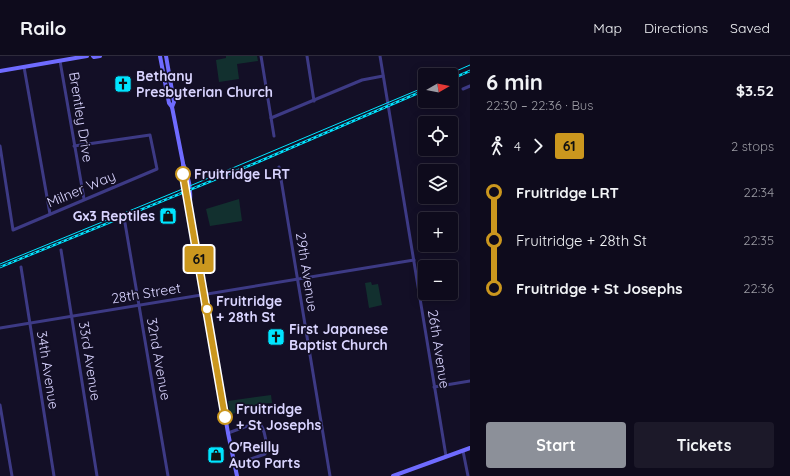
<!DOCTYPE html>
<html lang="en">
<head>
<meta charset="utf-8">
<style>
	:root { --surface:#0e0b1c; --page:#1c1929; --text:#f1f3f6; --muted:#9b9ba3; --line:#2e2b3b; --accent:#8c9099 }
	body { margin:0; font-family:Quicksand,sans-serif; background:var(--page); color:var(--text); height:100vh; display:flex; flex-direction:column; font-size:15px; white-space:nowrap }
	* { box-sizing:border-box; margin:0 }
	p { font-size:13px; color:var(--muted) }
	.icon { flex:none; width:22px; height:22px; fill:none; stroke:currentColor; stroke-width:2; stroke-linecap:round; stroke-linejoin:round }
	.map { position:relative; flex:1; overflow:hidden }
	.side { display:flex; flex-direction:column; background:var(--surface); width:320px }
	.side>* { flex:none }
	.badge { padding:0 8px; border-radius:3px; font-size:14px; line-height:26px }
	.needle { width:26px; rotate:81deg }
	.buttons { position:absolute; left:418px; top:12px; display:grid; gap:8px }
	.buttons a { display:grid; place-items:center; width:40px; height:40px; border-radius:4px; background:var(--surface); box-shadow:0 2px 10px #0003,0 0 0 1px var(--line); font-size:20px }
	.map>.badge { position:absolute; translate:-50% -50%; box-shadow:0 0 0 2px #fff }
	.legs { display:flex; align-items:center; gap:6px; height:44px; padding:0 16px; font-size:13px }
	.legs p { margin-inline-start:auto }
	.overview { display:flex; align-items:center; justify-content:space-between; height:68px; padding:0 16px }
	h1 { font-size:22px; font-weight:700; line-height:30px }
	.action { display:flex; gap:8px; margin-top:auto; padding:8px 16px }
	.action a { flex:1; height:46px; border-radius:4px; background:var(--accent); color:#fff; font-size:16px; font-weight:700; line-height:46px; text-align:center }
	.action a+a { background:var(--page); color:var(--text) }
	ul { padding:0 16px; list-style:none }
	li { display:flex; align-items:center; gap:14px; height:48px; font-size:15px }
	li i { display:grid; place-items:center; width:6px; height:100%; margin:0 5px; background:currentColor }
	li i::after { content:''; width:10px; height:10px; margin:-5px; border:3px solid; border-radius:50%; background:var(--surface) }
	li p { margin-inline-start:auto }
	li:first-child i { background:linear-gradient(#0000 50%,currentColor 0) }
	li:last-child i { background:linear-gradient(currentColor 50%,#0000 0) }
	header { display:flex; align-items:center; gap:24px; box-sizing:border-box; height:56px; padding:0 20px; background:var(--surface); border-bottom:1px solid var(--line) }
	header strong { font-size:19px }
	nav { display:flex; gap:22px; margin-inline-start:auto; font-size:14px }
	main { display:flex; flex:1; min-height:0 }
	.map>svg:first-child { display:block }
	.grass { fill:#12302f }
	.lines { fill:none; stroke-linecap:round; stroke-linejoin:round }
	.street { stroke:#3d3a85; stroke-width:3 }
	.secondary { stroke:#6f6bff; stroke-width:4 }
	.tram { stroke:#00e5ff; stroke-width:1 }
	.rail-casing { stroke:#00e5ff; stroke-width:2.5 }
	.rail { stroke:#130f26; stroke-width:1; stroke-dasharray:3; stroke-linecap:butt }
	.line-1-casing { stroke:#fff; stroke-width:9 }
	.line-1 { stroke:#cb971e; stroke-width:6 }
	.stop-1-dot { fill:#fff; stroke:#cb971e; stroke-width:2 }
	.labels { text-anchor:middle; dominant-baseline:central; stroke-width:3.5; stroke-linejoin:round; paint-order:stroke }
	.poi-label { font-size:14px; font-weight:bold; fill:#d9d4ff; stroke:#130f26; text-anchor:start }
	.street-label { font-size:14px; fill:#d9d4ff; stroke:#130f26 }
	.stop-label { font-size:14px; font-weight:bold; fill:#d9d4ff; stroke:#130f26; text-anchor:start }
</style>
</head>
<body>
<header>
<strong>Railo</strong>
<nav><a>Map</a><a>Directions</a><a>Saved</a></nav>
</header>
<main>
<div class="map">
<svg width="470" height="420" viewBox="0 0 470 420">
	<rect width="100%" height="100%" fill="#130f26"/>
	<g class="grass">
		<path d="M226,0H257L258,5L237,8L239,23L219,26L216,4L226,2Z"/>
		<path d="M239,143L242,165L210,170L206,153Z"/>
		<path d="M371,226L372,229L378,228L382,249L369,252L365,227Z"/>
		<path d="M271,339L272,347L257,348L230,359L228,345Z"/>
	</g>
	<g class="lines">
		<g class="street">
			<path d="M261,0L274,80"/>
			<path d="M307,0L314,45"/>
			<path d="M380,0L446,400"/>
			<path d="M60,5L84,143"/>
			<path d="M24,11L50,158"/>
			<path d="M463,33L470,30"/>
			<path d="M271,62L362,24L383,20"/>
			<path d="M0,90L13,174L157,113L150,79L74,90"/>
			<path d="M279,111L330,420"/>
			<path d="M125,167L168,420"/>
			<path d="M61,194L97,420"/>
			<path d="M21,211L54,420"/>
			<path d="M0,272L414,204"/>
			<path d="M434,331L470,325"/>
			<path d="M0,349L12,420"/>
			<path d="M228,377L256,367H259C265,372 268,391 265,398L234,409"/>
			<path d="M463,395L468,420"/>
		</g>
		<g class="secondary">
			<path d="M93,0L94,1L100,0"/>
			<path d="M160,0L169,47L172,51"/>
			<path d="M166,0L174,46L172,51L183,107L187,143L190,154L228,377L237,420"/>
			<path d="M0,15L87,0"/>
			<path d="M183,108C189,120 191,136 190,150"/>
			<path d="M393,420L470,392"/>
		</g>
		<g class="tram">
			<path d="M447,19L470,9"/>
			<path d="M0,208L185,132L425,31"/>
		</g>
		<defs>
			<g id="rail">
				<path d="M451,23L470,15"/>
				<path d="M0,211L258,106L425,34"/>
			</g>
		</defs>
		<use href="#rail" class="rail-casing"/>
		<use href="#rail" class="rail"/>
	</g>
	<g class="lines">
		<defs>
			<path id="line-1" d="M183,118L225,361"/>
		</defs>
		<use href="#line-1" class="line-1-casing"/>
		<use href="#line-1" class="line-1"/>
	</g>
	<defs>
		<symbol id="church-square" viewBox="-11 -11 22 22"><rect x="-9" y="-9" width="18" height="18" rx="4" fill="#00e5ff" stroke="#130f26"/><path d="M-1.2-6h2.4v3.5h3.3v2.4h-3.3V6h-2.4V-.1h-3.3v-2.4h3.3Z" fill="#111"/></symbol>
		<symbol id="shop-square" viewBox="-11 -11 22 22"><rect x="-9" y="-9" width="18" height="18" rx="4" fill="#00e5ff" stroke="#130f26"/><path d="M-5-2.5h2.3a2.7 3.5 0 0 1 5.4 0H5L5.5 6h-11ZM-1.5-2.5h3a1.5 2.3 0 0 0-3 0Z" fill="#111"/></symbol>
	</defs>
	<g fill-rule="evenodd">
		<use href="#church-square" x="113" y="18" width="20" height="20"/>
		<use href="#shop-square" x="158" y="150" width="20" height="20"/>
		<use href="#church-square" x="266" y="271" width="20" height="20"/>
		<use href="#shop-square" x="206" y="389" width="20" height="20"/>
	</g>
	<g class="stop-1-dot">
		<circle cx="183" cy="118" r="7"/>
		<circle cx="207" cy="253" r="5"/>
		<circle cx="225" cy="361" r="7"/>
	</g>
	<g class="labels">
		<g class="poi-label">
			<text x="136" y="20">Bethany<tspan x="136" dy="16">Presbyterian Church</tspan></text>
			<text x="155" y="160" text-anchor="end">Gx3 Reptiles</text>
			<text x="289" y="273">First Japanese<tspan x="289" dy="16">Baptist Church</tspan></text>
			<text x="229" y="391">O'Reilly<tspan x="229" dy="16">Auto Parts</tspan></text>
		</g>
		<g class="street-label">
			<text transform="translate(81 61) rotate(81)">Brentley Drive</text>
			<text transform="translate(81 133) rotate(-23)">Milner Way</text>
			<text transform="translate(307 216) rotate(81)">29th Avenue</text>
			<text transform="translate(146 237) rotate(-9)">28th Street</text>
			<text transform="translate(439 293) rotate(81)">26th Avenue</text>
			<text transform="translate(159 303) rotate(80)">32nd Avenue</text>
			<text transform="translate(90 305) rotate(81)">33rd Avenue</text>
			<text transform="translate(48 314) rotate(81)">34th Avenue</text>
		</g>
		<g class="stop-label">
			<text x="194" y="118">Fruitridge LRT</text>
			<text x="216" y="245">Fruitridge<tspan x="216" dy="16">+ 28th St</tspan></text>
			<text x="236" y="353">Fruitridge<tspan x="236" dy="16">+ St Josephs</tspan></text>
		</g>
	</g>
</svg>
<div class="buttons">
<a><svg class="needle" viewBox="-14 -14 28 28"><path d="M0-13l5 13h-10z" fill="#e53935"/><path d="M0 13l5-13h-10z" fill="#9b9ba3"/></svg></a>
<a><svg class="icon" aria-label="locate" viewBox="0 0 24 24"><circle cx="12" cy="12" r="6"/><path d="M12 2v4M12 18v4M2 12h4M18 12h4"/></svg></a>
<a><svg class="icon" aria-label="layers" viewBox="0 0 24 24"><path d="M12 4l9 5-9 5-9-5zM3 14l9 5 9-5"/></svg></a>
<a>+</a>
<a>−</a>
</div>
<b class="badge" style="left:199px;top:203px;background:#cb971e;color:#111">61</b>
</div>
<section class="side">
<div class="overview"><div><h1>6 min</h1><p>22:30 – 22:36 · Bus</p></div><b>$3.52</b></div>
<div class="legs"><svg class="icon" aria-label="walk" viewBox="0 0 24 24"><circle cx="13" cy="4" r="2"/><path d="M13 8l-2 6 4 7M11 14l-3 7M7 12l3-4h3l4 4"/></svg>4<svg class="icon" aria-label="forward" viewBox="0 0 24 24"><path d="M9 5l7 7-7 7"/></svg><b class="badge" style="background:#cb971e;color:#111">61</b><p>2 stops</p></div>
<ul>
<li><i style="color:#cb971e"></i><b>Fruitridge LRT</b><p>22:34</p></li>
<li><i style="color:#cb971e"></i><span>Fruitridge + 28th St</span><p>22:35</p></li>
<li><i style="color:#cb971e"></i><b>Fruitridge + St Josephs</b><p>22:36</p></li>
</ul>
<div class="action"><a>Start</a><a>Tickets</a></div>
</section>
</main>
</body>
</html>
